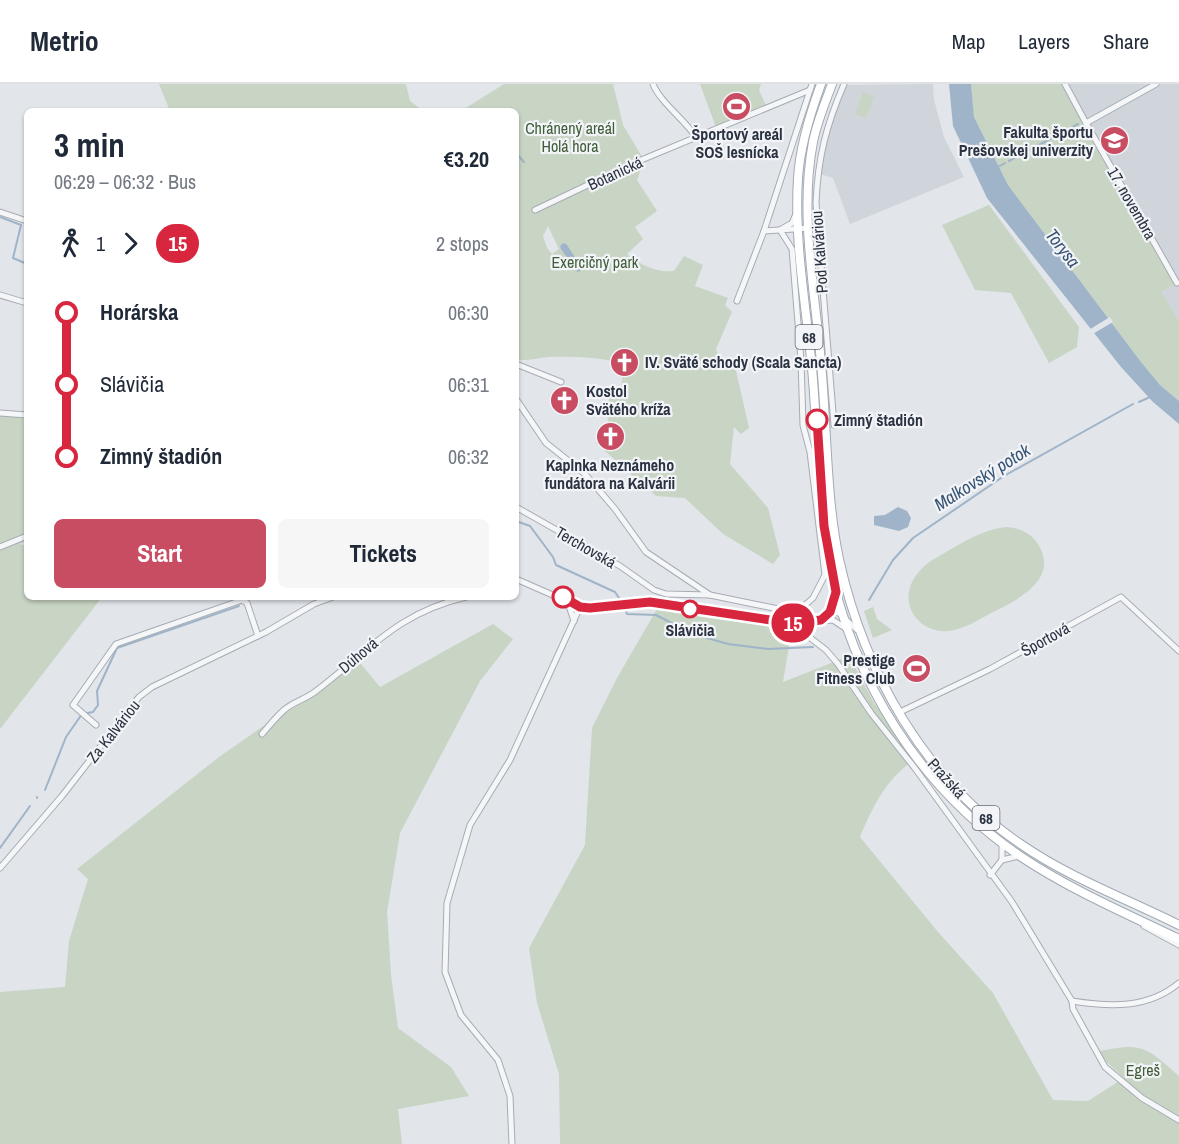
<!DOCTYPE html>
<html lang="en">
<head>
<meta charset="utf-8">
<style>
	:root { --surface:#fff; --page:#f6f6f7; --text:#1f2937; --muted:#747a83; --line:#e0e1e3; --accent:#c94d62 }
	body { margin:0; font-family:"Archivo Narrow",sans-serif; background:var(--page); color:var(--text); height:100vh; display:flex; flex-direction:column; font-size:22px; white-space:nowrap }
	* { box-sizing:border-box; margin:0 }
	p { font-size:20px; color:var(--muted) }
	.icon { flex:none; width:33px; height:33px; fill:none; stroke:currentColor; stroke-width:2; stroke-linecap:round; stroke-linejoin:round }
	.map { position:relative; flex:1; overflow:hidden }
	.details { position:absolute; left:24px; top:24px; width:495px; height:492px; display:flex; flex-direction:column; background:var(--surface); border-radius:9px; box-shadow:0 2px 4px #0004 }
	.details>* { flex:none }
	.badge { padding:0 12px; border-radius:20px; font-size:21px; line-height:39px }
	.map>.badge { position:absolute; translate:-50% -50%; box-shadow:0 0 0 3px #fff }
	.legs { display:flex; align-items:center; gap:9px; height:66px; padding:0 30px; font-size:20px }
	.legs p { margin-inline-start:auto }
	.head { display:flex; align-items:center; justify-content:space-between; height:102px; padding:0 30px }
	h1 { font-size:33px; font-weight:800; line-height:45px }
	.button { display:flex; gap:12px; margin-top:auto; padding:12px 30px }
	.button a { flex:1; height:69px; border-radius:9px; background:var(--accent); color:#fff; font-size:24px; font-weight:800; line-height:69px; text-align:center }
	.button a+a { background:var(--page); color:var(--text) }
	ul { padding:0 30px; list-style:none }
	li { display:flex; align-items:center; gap:21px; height:72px; font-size:22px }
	li i { display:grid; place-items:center; width:9px; height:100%; margin:0 8px; background:currentColor }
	li i::after { content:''; width:15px; height:15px; margin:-8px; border:4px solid; border-radius:50%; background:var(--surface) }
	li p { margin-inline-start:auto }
	li:first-child i { background:linear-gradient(#0000 50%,currentColor 0) }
	li:last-child i { background:linear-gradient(currentColor 50%,#0000 0) }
	header { display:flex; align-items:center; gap:36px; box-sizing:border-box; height:84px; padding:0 30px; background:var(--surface); border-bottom:2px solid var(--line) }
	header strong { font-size:28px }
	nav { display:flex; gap:33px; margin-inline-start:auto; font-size:21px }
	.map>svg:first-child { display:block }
	.built { fill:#d0d5dc }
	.green { fill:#c8d4c4; fill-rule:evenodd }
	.water { fill:#9fb4c8 }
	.pier { fill:#e2e5ea }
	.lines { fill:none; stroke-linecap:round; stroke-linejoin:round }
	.stream { stroke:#9fb4c8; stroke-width:2 }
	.canal { stroke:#9fb4c8; stroke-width:7 }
	.street-casing { stroke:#a7acb4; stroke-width:7 }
	.primary-casing { stroke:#a2aab5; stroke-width:10 }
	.street { stroke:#f5f6f8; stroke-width:5 }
	.primary { stroke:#fff; stroke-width:8 }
	.line-1-casing { stroke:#fff; stroke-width:14 }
	.line-1 { stroke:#d7263d; stroke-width:9 }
	.stop-1-dot { fill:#fff; stroke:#d7263d; stroke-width:3 }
	.labels { text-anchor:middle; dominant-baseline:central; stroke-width:4.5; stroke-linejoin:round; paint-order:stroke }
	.shield { fill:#f2f4f7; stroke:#676d78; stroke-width:1.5 }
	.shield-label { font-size:15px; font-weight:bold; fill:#2b3342 }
	.park-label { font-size:16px; fill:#405d39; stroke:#f2f4f7 }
	.poi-label { font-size:16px; font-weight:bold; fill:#2b3342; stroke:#f2f4f7; text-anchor:end }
	.street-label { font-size:16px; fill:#2b3342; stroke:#f2f4f7 }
	.stop-label { font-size:16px; font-weight:bold; fill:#2b3342; stroke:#f2f4f7; text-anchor:start }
	.water-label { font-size:18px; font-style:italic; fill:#365374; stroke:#f2f4f7 }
</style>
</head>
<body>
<header>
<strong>Metrio</strong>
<nav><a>Map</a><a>Layers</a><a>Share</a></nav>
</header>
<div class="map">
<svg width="1179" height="1060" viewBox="0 0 1179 1060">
	<rect width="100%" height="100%" fill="#e2e5ea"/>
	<g class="built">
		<path d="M933,0L934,16L944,53L964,93L850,140L833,94L817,89L844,1Z"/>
		<path d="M1067,0H1179V237L1162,208L1175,200Z"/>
	</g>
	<g class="green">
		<path d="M159,0H406L410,17L423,27H170Z"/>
		<path d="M504,0H613L623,41L644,76L637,96L657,127L635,143L643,155L627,170C639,181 658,189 674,187L684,172L703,181L695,202L728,214L725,221L732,228L716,265L718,271L734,278L749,344L741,350L734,343L730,380L768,424L780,471L773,480L723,450L685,414L656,412L596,359L610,346C606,332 607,317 613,304H621L623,289L614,277C593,273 570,272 549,273C537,274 528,277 516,276V27H461ZM548,142L559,165L552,170L547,164L543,152Z"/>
		<path d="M700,0H761L759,6L767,24L717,46Z"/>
		<path d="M971,0H1067L1175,200L1162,208L1179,237V317L1160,301L1141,278L1008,101L974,33Z"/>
		<path d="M863,8L874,12L866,34L855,30Z"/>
		<path d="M989,121L1079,243L1077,263L1049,279L1011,209L975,206L942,141Z"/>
		<path d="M0,331L27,332V456L20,460L27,462V513H102L0,645Z"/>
		<path d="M1007,443C1020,444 1031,449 1038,460C1060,496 1017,516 991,529C978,536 964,545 949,547C939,548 927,545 919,537C897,515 913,486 936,474C957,462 982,445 1007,443Z"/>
		<path d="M873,523L877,535L892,546L873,554L864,527Z"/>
		<path d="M657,525L793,538L783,598L849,572L874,619L915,675C886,695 873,722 860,753L938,848L993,909L1053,1016L1088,1017L1124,994L1096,968C1143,958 1144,962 1179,992V1060H560L559,990L537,919L529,864L585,761L592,644L617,594Z"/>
		<path d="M493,540L513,555L480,597L400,749L387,828L391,891L398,944L451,983L469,1012L398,1025L402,1060H0V908L65,903L69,857L88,795L77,785L219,673L285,627L333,598L356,574L380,603Z"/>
	</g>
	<g class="water">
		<path d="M949,0H971L974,33L1008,101L1141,278L1160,301L1179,317V340L1153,318L1121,283L987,114L953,42Z"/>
		<path d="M898,423L907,427L911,434L908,443L899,447L874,441V432L885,431Z"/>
	</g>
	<path class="pier" d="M1110,233L1113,238L1091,251L1087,247Z"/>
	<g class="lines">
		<g class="stream">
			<path d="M516,69L524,78"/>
			<path d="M1009,77L1078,40"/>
			<path d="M998,83L1005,79"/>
			<path d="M0,133L21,141L13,174L27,180"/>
			<path d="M1139,318L1150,313"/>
			<path d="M516,437L530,442L553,473L556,481L615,508L621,517"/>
			<path d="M259,514L262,513"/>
			<path d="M869,516L893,476L913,454L1004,392L1133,320"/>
			<path d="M626,527L627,530L656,531L693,550L728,560L768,565L813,563"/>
			<path d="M45,706L66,653L82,630L93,628L98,621L97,607L117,564L239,522"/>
			<path d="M37,714V713"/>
			<path d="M0,764L30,722"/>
		</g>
		<path class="canal" d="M564,163L578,184"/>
		<defs>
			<g id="street">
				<path d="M653,0C660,18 684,35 696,53"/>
				<path d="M1065,0L1086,39"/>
				<path d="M1156,0L1086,39L1177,199"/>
				<path d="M535,126L634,79L810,6"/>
				<path d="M0,128L27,137"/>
				<path d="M764,147L809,144"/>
				<path d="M0,211L27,219"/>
				<path d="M737,217L764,147L812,0"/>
				<path d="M516,280L561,298"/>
				<path d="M516,315L546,359L585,390L615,425L646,468L710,511"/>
				<path d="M0,329L27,331"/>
				<path d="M834,341L816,119C818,73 826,42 844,0"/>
				<path d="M516,423L620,482L654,506L666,510L710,511L788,527L804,522L813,514L825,491L810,368L803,341L801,276L792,165L780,146L792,139L796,130"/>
				<path d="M0,463L27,452"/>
				<path d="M516,495L580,523H617L650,518L756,536L791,539L833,536L845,544"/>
				<path d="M568,519L574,537"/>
				<path d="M830,528L839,529L857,546"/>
				<path d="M821,535L830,528L835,512"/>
				<path d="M791,539L826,566L838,580L871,629L914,683L1012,818L1072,917L1073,925L1105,983L1142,1014L1179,1036"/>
				<path d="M898,629L990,585L1121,513L1179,567"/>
				<path d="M96,641L73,621L116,560L242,516L247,519L258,552"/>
				<path d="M262,650C269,642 276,633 284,626C293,618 306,615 316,607C369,567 397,529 466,513"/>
				<path d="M1002,759V776"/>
				<path d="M0,784L62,712L139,613L152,603L266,548L314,520L333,513"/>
				<path d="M990,791L1002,776L1019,772"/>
				<path d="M1144,842L1179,861"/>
				<path d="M1072,917C1110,923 1148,925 1179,899"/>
				<path d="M512,1060L510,1012L498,976L461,931L445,888L447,819L470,741L510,676L580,523"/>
			</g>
			<g id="primary">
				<path d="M821,0C810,30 800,62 798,94C794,157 806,222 812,284C818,348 817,415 829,478C853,597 919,703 1020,772C1069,805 1125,829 1179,855"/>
				<path d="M832,0C825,19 817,38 813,58C799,129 815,207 821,279C827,342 826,414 839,475C864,588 924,695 1022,761C1070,794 1127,815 1179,841"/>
			</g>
		</defs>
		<use href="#street" class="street-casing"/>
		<use href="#primary" class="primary-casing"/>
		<use href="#street" class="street"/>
		<use href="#primary" class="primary"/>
	</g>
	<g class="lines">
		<defs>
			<path id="line-1" d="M563,513L580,523L590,524L650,518L791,539L821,536L830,528L836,508L824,442L817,336"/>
		</defs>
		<use href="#line-1" class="line-1-casing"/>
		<use href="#line-1" class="line-1"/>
	</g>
	<defs>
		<symbol id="stadium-disc" viewBox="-11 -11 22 22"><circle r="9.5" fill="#c94d62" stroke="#f2f4f7"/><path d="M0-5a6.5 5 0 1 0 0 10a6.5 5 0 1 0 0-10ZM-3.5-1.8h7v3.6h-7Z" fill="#fff"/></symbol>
		<symbol id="university-disc" viewBox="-11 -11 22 22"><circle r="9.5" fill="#c94d62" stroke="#f2f4f7"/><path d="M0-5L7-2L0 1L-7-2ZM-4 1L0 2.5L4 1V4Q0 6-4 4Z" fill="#fff"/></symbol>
		<symbol id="church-disc" viewBox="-11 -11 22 22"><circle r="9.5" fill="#c94d62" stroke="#f2f4f7"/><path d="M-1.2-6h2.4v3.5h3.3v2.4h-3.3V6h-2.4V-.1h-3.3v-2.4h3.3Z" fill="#fff"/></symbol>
	</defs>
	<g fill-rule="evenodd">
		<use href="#stadium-disc" x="720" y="6" width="33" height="33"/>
		<use href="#university-disc" x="1098" y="40" width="33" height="33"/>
		<use href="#church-disc" x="608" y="262" width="33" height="33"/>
		<use href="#church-disc" x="548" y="300" width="33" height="33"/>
		<use href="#church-disc" x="594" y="336" width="33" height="33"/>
		<use href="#stadium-disc" x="900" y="568" width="33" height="33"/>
	</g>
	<g class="stop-1-dot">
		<circle cx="817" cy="336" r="10"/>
		<circle cx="563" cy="513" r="10"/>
		<circle cx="690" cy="525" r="8"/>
	</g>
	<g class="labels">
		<g class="shield">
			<rect x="795.5" y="241" width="27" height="24" rx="4.5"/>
			<rect x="972.5" y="722" width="27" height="24" rx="4.5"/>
		</g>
		<g class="shield-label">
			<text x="809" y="253">68</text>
			<text x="986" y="734">68</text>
		</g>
		<g class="park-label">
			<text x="570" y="44">Chránený areál<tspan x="570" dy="18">Holá hora</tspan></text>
			<text x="595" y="178">Exercičný park</text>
			<text x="1143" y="986">Egreš</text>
		</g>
		<g class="poi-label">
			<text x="1093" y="48">Fakulta športu<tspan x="1093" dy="18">Prešovskej univerzity</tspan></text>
			<text x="737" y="50" text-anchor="middle">Športový areál<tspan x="737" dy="18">SOŠ lesnícka</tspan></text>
			<text x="645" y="278" text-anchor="start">IV. Sväté schody (Scala Sancta)</text>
			<text x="586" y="307" text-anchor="start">Kostol<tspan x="586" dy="18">Svätého kríža</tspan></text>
			<text x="610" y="381" text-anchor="middle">Kaplnka Neznámeho<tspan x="610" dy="18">fundátora na Kalvárii</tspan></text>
			<text x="895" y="576">Prestige<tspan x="895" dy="18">Fitness Club</tspan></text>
		</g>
		<g class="street-label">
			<text transform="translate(615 89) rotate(-25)">Botanická</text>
			<text transform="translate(1132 119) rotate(60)">17. novembra</text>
			<text transform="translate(819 168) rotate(-94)">Pod Kalváriou</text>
			<text transform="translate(586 463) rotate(30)">Terchovská</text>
			<text transform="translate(1045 555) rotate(-29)">Športová</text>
			<text transform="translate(358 571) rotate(-40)">Dúhová</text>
			<text transform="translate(113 647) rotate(-52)">Za Kalváriou</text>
			<text transform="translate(947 694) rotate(48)">Pražská</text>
		</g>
		<g class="stop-label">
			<text x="834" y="336">Zimný štadión</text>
			<text x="690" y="546" text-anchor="middle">Slávičia</text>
		</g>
		<g class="water-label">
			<text transform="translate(1063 164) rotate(52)">Torysa</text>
			<text transform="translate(982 393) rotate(-32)">Malkovský potok</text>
		</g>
	</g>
</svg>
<b class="badge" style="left:793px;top:539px;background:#d7263d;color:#fff">15</b>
<section class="details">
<div class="head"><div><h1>3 min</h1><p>06:29 – 06:32 · Bus</p></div><b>€3.20</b></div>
<div class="legs"><svg class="icon" aria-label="walk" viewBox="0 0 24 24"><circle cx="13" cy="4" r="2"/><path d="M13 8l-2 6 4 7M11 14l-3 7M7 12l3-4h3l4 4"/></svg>1<svg class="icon" aria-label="forward" viewBox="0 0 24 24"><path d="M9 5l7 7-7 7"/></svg><b class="badge" style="background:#d7263d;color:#fff">15</b><p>2 stops</p></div>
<ul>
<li><i style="color:#d7263d"></i><b>Horárska</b><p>06:30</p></li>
<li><i style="color:#d7263d"></i><span>Slávičia</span><p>06:31</p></li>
<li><i style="color:#d7263d"></i><b>Zimný štadión</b><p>06:32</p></li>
</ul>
<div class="button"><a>Start</a><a>Tickets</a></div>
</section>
</div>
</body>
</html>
